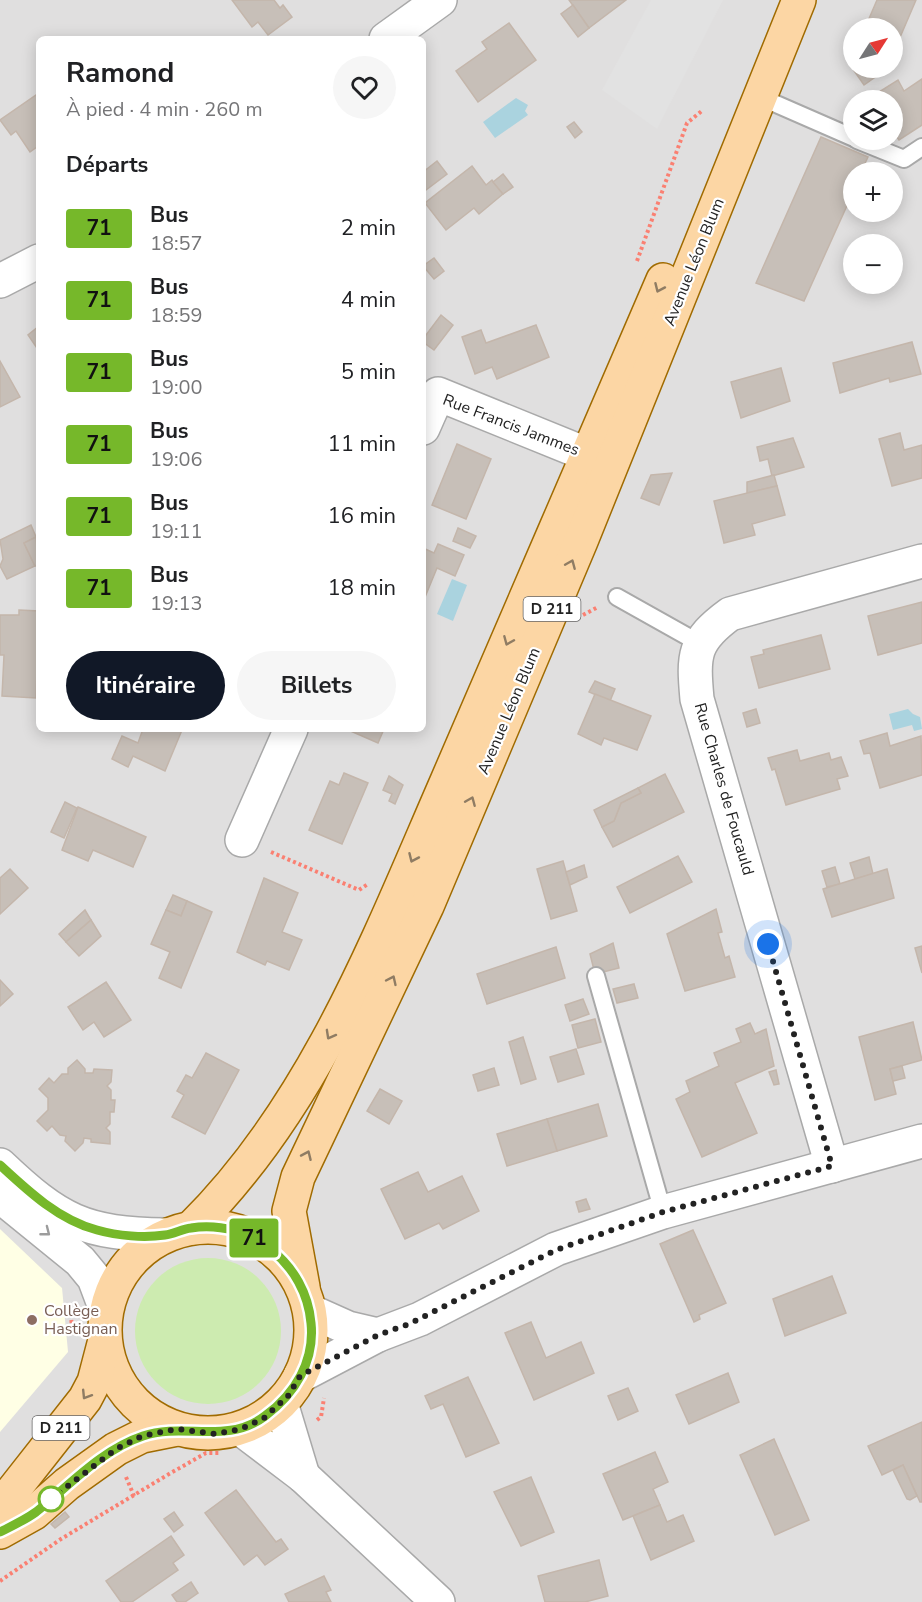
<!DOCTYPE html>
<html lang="fr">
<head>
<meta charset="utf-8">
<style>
	:root { --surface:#fff; --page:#f6f6f6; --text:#202124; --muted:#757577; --accent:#111827 }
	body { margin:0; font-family:"Nunito Sans",sans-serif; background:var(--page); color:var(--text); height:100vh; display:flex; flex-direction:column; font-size:22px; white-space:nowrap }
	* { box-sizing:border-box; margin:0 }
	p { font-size:20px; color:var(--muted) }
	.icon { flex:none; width:33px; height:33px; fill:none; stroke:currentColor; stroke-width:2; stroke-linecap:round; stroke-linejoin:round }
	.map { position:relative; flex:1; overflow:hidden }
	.details { position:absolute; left:36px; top:36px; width:390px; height:696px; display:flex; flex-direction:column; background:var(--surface); border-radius:9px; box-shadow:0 3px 15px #0003 }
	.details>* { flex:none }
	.badge { padding:0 12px; border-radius:4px; font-size:21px; line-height:39px }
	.needle { width:39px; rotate:54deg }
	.controls { position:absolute; left:843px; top:18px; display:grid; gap:12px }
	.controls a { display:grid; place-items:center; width:60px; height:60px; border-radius:50%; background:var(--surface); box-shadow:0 3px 15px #0003; font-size:30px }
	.you { position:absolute; width:30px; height:30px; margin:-15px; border:4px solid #fff; border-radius:50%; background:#1a73e8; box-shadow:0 0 0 9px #1a73e833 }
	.map>.badge { position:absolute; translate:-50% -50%; box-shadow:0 0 0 3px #fff }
	h2 { padding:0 30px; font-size:22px; line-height:54px }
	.round { display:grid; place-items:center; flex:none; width:63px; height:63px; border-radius:32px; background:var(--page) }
	.overview { display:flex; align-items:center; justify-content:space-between; height:102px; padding:0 30px }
	h1 { font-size:28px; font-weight:700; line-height:45px }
	.cta { display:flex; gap:12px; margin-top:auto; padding:12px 30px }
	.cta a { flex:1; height:69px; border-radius:36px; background:var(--accent); color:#fff; font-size:24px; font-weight:700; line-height:69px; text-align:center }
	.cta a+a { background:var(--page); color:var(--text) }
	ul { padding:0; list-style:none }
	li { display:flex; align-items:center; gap:18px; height:72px; padding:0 30px }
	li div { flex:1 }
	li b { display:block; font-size:22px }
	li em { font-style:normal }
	li .badge { min-width:66px; font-weight:700; text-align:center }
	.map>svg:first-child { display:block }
	.residential { fill:#e0dfdf; fill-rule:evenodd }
	.education { fill:#ffffe5 }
	.grass { fill:#cdebb0 }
	.parking { fill:#e2e2e2 }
	.water { fill:#aad3df }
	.building { fill:#c7bfb8; stroke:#c4b6ab; stroke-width:1.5 }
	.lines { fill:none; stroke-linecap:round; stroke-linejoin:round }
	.service-casing { stroke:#a9a9a9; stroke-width:20 }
	.minor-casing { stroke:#a9a9a9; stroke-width:36 }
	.tertiary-casing { stroke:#a9a9a9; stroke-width:36 }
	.primary-casing { stroke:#a06b00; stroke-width:36 }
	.path { stroke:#fa8072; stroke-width:4; stroke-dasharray:3 3; stroke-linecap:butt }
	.service { stroke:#fff; stroke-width:16 }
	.minor { stroke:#fff; stroke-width:33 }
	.tertiary { stroke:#fff; stroke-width:33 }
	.primary { stroke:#fcd6a4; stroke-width:33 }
	.oneway { stroke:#8f7c63 }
	.oneway2 { stroke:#9c9c9c }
	.line-casing { stroke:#fff; stroke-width:14 }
	.line { stroke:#76b82a; stroke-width:9 }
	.walk { stroke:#222; stroke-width:6; stroke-dasharray:0 10.8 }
	.education-dot { fill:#8d6e63; stroke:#fff; stroke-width:2 }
	.stop-dot { fill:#fff; stroke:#76b82a; stroke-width:3 }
	.labels { text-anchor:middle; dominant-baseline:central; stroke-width:4.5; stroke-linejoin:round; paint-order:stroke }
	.shield { fill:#fff; stroke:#646464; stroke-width:1.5 }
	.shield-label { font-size:15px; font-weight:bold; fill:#222 }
	.street-label { font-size:16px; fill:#222; stroke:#fff }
	.education-label { font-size:16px; fill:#785e54; stroke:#fff; text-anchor:start }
</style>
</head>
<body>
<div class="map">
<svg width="922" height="1602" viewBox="0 0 922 1602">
	<rect width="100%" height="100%" fill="#f2efe9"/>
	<path class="residential" d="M0,0H922V1602H0ZM854,28H892V68H854ZM39,39H423V729H39ZM854,100H892V140H854ZM854,172H892V212H854ZM854,244H892V284H854Z"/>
	<path class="education" d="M0,1229L62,1288L68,1352L0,1432Z"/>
	<circle class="grass" cx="208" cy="1331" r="73"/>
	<path class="parking" d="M651,0H723L657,129L602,90Z"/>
	<g class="water">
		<path d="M516,98L528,105L525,111L528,115L495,138L483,122Z"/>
		<path d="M452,579L467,585L453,621L437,614Z"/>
		<path d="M908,709L913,714L920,717L922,729L914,731L912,725L893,730L889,714Z"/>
	</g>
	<g class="building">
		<path d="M232,0H274L280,8L283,5L292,17L268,35L258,22L252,27Z"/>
		<path d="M569,0H626L589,28Z"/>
		<path d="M877,0H916L892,56V28H865Z"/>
		<path d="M573,5L589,28L578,37L561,14Z"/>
		<path d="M509,23L536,60L478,102L456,71L487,49L482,42Z"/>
		<path d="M854,56V68H888L864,85L850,65Z"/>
		<path d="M922,79V125L899,140L892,130V100H873L871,97L898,80L904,91Z"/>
		<path d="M39,93V149L37,147L30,152L16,131L11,135L0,120Z"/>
		<path d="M574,122L582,132L575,138L567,127Z"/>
		<path d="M821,137L868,157L861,172H854V190L804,301L756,283Z"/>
		<path d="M437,161L447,174L426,190L423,186V172Z"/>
		<path d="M472,166L486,185L492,180L503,194L479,214L474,208L446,230L425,203Z"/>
		<path d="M503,174L513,187L503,194L493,182Z"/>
		<path d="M434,258L444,271L434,279L423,266Z"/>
		<path d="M441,315L453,325L434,350L423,342V339Z"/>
		<path d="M536,325L549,357L497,379L492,367L475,374L462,337L481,330L486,343Z"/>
		<path d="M39,326V351L28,335Z"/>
		<path d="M912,342L921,374L890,382L889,378L840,393L833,363Z"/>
		<path d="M0,361L20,397L0,407Z"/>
		<path d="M781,368L790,401L741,418L731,382Z"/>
		<path d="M900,433L904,450L922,445V478L892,486L879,439Z"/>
		<path d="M793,438L804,467L772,476L768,459L760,461L757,447Z"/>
		<path d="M457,444L491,459L466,519L432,505Z"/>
		<path d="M672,473L659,505L641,498L651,475Z"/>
		<path d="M774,475L777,486L747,493V482Z"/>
		<path d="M777,486L785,515L752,524L755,535L724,543L714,501Z"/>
		<path d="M31,525L36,537L24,543L35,566L7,579L0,566L3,559L0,540Z"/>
		<path d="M458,528L476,536L470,548L453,541Z"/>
		<path d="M36,537L39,564L35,566L24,543Z"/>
		<path d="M438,544L464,555L455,576L437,568L423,602V548L434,553Z"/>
		<path d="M922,602V643L878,655L868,616Z"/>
		<path d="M19,610L39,611L36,698L2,696L4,655H0V615H19Z"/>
		<path d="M821,635L830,669L759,688L751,657L764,654L763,650Z"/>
		<path d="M595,681L615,689L610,701L589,692Z"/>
		<path d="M595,694L651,716L637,750L604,738L601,745L578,734Z"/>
		<path d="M756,709L760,723L747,727L743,713Z"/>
		<path d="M143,729L182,730L165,771L133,756L128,767L112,759L122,736L138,743Z"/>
		<path d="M346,729H384L378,743Z"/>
		<path d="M887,733L890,746L921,736L922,775L880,788L870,753L864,754L860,741Z"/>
		<path d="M797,750L800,761L829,753L831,760L841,757L848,776L837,779L840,789L786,805L775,769L772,770L768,758Z"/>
		<path d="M344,773L368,783L342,844L309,830L330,781L339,785Z"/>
		<path d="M665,774L684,812L613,847L602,827L614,821L621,803L641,793L638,788Z"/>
		<path d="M389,776L403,785L395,804L389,801L392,794L383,790Z"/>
		<path d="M638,788L641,793L621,803L614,821L602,827L594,810Z"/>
		<path d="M65,802L77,808L64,838L51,832Z"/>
		<path d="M78,807L146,837L133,867L93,850L88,861L62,850Z"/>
		<path d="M678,856L692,882L630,913L617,887Z"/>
		<path d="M869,857L873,874L855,879L850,863Z"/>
		<path d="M563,861L577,911L551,919L537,869Z"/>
		<path d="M584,865L587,877L570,885L566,872Z"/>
		<path d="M835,867L840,884L827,887L822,871Z"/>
		<path d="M10,869L28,888L0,914V878Z"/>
		<path d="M887,869L894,898L832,917L823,889Z"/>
		<path d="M264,878L298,893L282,932L302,940L289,970L267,961L265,965L237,952Z"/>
		<path d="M173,895L187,901L181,916L166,910Z"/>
		<path d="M187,901L212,912L181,988L159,978L170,952L151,944L166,910L181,916Z"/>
		<path d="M716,909L722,932L718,933L725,958L729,956L735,977L685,991L667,934Z"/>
		<path d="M85,910L91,920L66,942L59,934Z"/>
		<path d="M91,920L101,936L79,956L66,942Z"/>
		<path d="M613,943L619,968L595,974L590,954Z"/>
		<path d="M922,946V973L915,948Z"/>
		<path d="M556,947L565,978L487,1004L477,974Z"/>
		<path d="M0,980L13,994L0,1006Z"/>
		<path d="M106,982L131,1020L104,1037L94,1022L83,1030L68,1007Z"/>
		<path d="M634,984L638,998L617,1003L613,989Z"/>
		<path d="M583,999L589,1014L570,1021L565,1005Z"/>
		<path d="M595,1019L601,1042L578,1048L572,1025Z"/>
		<path d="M913,1022L922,1060L890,1069L896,1094L875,1100L859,1037Z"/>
		<path d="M750,1023L755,1034L766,1029L774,1066L735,1083L757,1133L702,1157L676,1099L690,1092L686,1081L719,1066L714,1053L741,1042L736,1029Z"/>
		<path d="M523,1037L536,1079L521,1084L509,1042Z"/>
		<path d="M576,1049L584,1074L558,1082L550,1057Z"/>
		<path d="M206,1053L239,1070L205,1134L172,1117L184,1095L177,1091L186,1075L192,1078Z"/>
		<path d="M77,1060L85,1069V1073H93L94,1069L112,1070L111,1082L107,1086L111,1090V1100H115L114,1112H110V1124L106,1128L110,1132V1144L91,1142V1139L84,1138L83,1143L75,1151L65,1141L66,1136L60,1135L52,1126L47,1131L37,1121L48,1110V1098L39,1089L49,1078L54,1083L62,1074H68V1068Z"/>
		<path d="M902,1066L905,1078L893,1081L890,1069Z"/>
		<path d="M494,1068L499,1085L478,1091L473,1075Z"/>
		<path d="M776,1070L779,1084L774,1085L769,1072Z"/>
		<path d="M380,1089L402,1101L389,1124L367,1111Z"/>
		<path d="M598,1104L607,1136L557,1151L547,1119Z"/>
		<path d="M547,1119L557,1151L507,1166L497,1134Z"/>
		<path d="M418,1172L428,1192L462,1176L479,1211L443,1229L439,1223L405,1239L381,1189Z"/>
		<path d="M586,1199L590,1209L579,1212L576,1202Z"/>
		<path d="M693,1230L726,1303L699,1315L700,1319L694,1322L660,1244Z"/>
		<path d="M832,1276L846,1313L785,1336L773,1299Z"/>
		<path d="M531,1322L546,1358L581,1342L594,1373L534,1400L505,1333Z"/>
		<path d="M728,1373L739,1402L689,1424L676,1395Z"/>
		<path d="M468,1377L499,1443L466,1457L443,1404L431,1409L425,1396Z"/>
		<path d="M628,1388L638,1411L618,1420L608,1396Z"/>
		<path d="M922,1422V1502H920L903,1465L882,1475L868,1446Z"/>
		<path d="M774,1439L809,1520L775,1535L740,1455Z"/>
		<path d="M655,1452L668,1482L653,1489L660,1505L623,1520L603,1474Z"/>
		<path d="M903,1465L917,1496L910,1500L907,1499L893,1470Z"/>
		<path d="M531,1477L554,1532L521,1546L494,1492Z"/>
		<path d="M236,1490L276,1542L281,1539L288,1549L265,1565L257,1555L244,1565L205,1513Z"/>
		<path d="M660,1505L667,1522L683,1515L694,1541L651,1560L633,1516Z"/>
		<path d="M65,1512L69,1517L55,1528L51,1524Z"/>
		<path d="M174,1512L183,1525L174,1532L164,1519Z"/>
		<path d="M171,1536L184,1555L173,1563L178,1570L132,1602H121L106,1581Z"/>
		<path d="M599,1560L608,1596L585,1602H545L538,1576Z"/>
		<path d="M324,1576L331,1590L326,1592L331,1602H289L285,1594Z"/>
		<path d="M191,1582L198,1593L185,1602H177L172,1595Z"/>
	</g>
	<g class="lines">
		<defs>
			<g id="service">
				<path d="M760,97L854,138"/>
				<path d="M857,140L904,159L922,147"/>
				<path d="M617,597L699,643"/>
				<path d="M596,976L663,1212"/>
			</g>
			<g id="minor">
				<path d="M386,39L440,0"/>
				<path d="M0,281L39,261"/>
				<path d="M423,428L438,394L586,454L587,483"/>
				<path d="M242,840L291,729"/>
				<path d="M832,1166L697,699C693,655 693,641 730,614L922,561"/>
			</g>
			<g id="tertiary">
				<path d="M0,1165C59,1221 84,1234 166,1235"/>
				<path d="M0,1196L80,1261L94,1278L106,1310"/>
				<path d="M310,1311L348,1328L378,1335"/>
				<path d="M300,1376L378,1335L420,1319L556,1249L663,1212L922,1141"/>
				<path d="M281,1403L303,1476"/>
				<path d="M241,1429L303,1476L438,1602"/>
			</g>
			<g id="primary">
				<circle cx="208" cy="1330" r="103"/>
				<path d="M191,1228C315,1106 379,937 447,781C520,614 590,447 663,280"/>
				<path d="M303,1287L289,1211L298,1177L427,906L581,541L799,0"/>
				<path d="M0,1507L85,1399L94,1382L105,1340"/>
				<path d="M0,1532L34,1513L67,1484L116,1449L142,1436L177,1429"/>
			</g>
		</defs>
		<use href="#service" class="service-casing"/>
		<use href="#minor" class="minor-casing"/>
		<use href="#tertiary" class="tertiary-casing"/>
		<use href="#primary" class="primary-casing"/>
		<g class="path">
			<path d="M637,261L687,123L703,110"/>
			<path d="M583,615L598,607"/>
			<path d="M271,852L359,890L368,884"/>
			<path d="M70,1308L73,1336"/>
			<path d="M317,1420L321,1417L324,1398"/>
			<path d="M126,1477L134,1496"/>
			<path d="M0,1581L61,1539L169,1474L206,1453H220"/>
		</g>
		<use href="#service" class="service"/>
		<use href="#minor" class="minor"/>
		<use href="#tertiary" class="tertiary"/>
		<use href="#primary" class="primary"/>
	</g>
	<defs><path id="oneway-chevron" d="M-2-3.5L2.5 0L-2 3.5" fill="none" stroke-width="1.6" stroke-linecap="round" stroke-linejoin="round" transform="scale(1.5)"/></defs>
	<g class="oneway">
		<use href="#oneway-chevron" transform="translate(659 288) rotate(114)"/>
		<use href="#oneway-chevron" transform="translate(571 564) rotate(-67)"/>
		<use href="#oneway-chevron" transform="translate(508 641) rotate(113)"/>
		<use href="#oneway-chevron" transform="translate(471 801) rotate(-67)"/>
		<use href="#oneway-chevron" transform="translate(413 858) rotate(114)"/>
		<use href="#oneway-chevron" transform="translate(392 980) rotate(-65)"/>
		<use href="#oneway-chevron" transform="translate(330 1035) rotate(119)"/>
		<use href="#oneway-chevron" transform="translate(307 1155) rotate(-66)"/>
		<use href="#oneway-chevron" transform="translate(86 1395) rotate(122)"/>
	</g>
	<use class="oneway2" href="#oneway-chevron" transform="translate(46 1232) rotate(38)"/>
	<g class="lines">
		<defs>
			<path id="line" d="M0,1165C28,1191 59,1220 97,1230C118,1236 144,1238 165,1235C174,1234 182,1229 191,1228C251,1219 306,1264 311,1323C315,1361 295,1394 265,1416C227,1445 184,1422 143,1436C101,1450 69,1486 36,1512C25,1520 12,1526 0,1532"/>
		</defs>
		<use href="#line" class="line-casing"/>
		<use href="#line" class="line"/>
		<path class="walk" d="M51,1499L116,1449L142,1436L177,1429L216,1434L241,1429L264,1418L288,1396L300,1376L378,1335L409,1324L556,1250L663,1212L832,1166L768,944"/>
	</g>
	<circle class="education-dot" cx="32" cy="1320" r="6"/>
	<circle class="stop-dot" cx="51" cy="1499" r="12"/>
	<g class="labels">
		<g class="shield">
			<rect x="523.5" y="597" width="57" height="24" rx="4.5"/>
			<rect x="32.5" y="1416" width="57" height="24" rx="4.5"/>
		</g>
		<g class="shield-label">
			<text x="552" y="609">D 211</text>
			<text x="61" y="1428">D 211</text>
		</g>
		<g class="street-label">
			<text transform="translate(694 262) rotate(-68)">Avenue Léon Blum</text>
			<text transform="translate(511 425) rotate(21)">Rue Francis Jammes</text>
			<text transform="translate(509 711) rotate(-67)">Avenue Léon Blum</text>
			<text transform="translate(724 789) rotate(74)">Rue Charles de Foucauld</text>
		</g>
		<g class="education-label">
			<text x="44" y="1311">Collège<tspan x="44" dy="18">Hastignan</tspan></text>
		</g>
	</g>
</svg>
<div class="controls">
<a><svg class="needle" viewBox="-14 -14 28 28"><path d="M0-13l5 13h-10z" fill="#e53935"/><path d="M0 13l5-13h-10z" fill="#757577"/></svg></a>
<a><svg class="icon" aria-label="layers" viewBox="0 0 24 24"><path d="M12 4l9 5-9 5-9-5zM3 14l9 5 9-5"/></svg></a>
<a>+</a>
<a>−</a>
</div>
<div class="you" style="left:768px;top:944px"></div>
<b class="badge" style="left:254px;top:1238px;background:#76b82a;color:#111">71</b>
<section class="details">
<div class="overview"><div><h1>Ramond</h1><p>À pied · 4 min · 260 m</p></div><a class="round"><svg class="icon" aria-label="heart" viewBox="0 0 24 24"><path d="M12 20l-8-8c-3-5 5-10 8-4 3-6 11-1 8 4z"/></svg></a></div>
<h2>Départs</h2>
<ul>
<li><span class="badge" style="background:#76b82a;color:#111">71</span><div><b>Bus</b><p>18:57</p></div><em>2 min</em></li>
<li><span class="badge" style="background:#76b82a;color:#111">71</span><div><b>Bus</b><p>18:59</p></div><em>4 min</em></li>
<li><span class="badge" style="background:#76b82a;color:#111">71</span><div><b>Bus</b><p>19:00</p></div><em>5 min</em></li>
<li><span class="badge" style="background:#76b82a;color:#111">71</span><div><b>Bus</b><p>19:06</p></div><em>11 min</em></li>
<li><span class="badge" style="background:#76b82a;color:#111">71</span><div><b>Bus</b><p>19:11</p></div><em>16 min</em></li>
<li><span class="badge" style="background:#76b82a;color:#111">71</span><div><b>Bus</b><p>19:13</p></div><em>18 min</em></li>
</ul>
<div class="cta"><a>Itinéraire</a><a>Billets</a></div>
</section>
</div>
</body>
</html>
